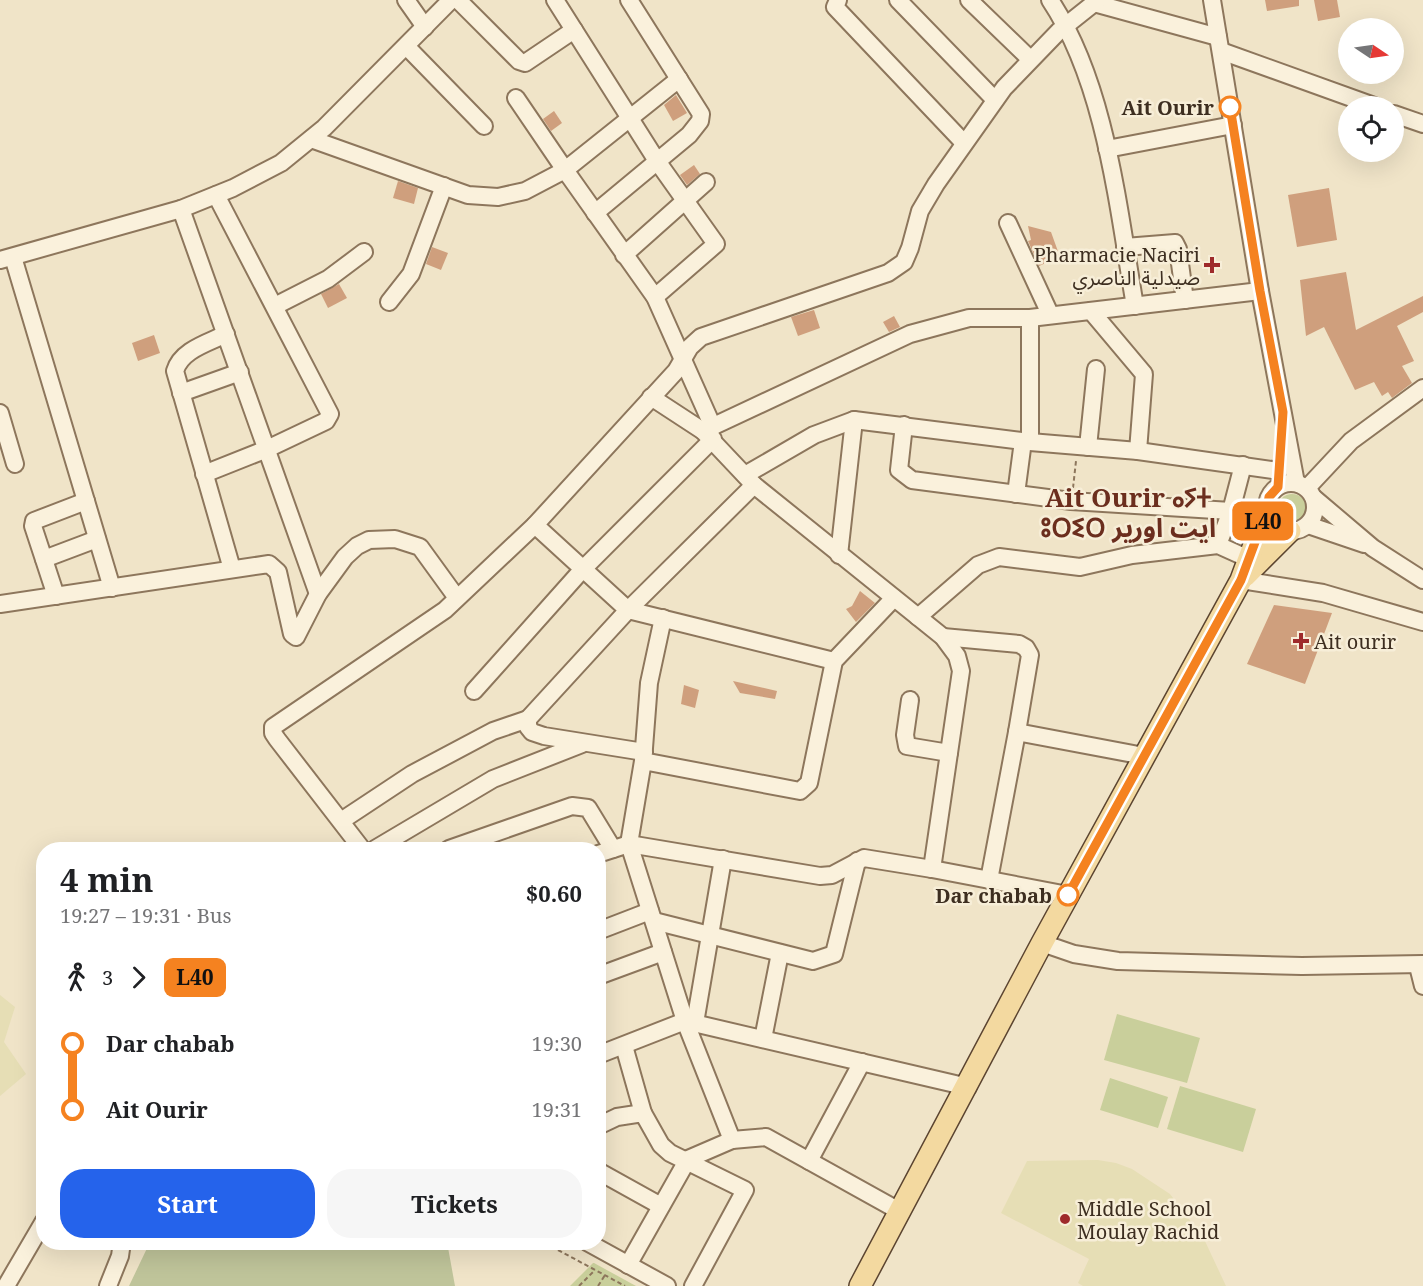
<!DOCTYPE html>
<html lang="en">
<head>
<meta charset="utf-8">
<style>
	:root { --surface:#fff; --page:#f6f6f6; --text:#202124; --muted:#757577; --accent:#2563eb }
	body { margin:0; font-family:"Noto Serif","Noto Sans Arabic","Noto Sans Tifinagh",serif; background:var(--page); color:var(--text); height:100vh; display:flex; flex-direction:column; font-size:22px; white-space:nowrap }
	* { box-sizing:border-box; margin:0 }
	p { font-size:20px; color:var(--muted) }
	.icon { flex:none; width:33px; height:33px; fill:none; stroke:currentColor; stroke-width:2; stroke-linecap:round; stroke-linejoin:round }
	.map { position:relative; flex:1; overflow:hidden }
	.side { position:absolute; left:36px; top:842px; width:570px; height:408px; display:flex; flex-direction:column; background:var(--surface); border-radius:24px; box-shadow:0 6px 24px #0002 }
	.side>* { flex:none }
	.badge { padding:0 12px; border-radius:9px; font-size:21px; line-height:39px }
	.needle { width:39px; rotate:103deg }
	.tools { position:absolute; left:1338px; top:18px; display:grid; gap:12px }
	.tools a { display:grid; place-items:center; width:66px; height:66px; border-radius:50%; background:var(--surface); box-shadow:0 6px 24px #0002; font-size:30px }
	.map>.badge { position:absolute; translate:-50% -50%; box-shadow:0 0 0 3px #fff }
	.legs { display:flex; align-items:center; gap:9px; height:66px; padding:0 24px; font-size:20px }
	.legs p { margin-inline-start:auto }
	.headline { display:flex; align-items:center; justify-content:space-between; height:102px; padding:0 24px }
	h1 { font-size:33px; font-weight:700; line-height:45px }
	.action { display:flex; gap:12px; margin-top:auto; padding:12px 24px }
	.action a { flex:1; height:69px; border-radius:24px; background:var(--accent); color:#fff; font-size:24px; font-weight:700; line-height:69px; text-align:center }
	.action a+a { background:var(--page); color:var(--text) }
	ul { padding:0 24px; list-style:none }
	li { display:flex; align-items:center; gap:21px; height:66px; font-size:22px }
	li i { display:grid; place-items:center; width:9px; height:100%; margin:0 8px; background:currentColor }
	li i::after { content:''; width:15px; height:15px; margin:-8px; border:4px solid; border-radius:50%; background:var(--surface) }
	li p { margin-inline-start:auto }
	li:first-child i { background:linear-gradient(#0000 50%,currentColor 0) }
	li:last-child i { background:linear-gradient(currentColor 50%,#0000 0) }
	.map>svg:first-child { display:block }
	.farmland { fill:#e6deb5 }
	.green { fill:#c9cf9b }
	.cemetery { fill:#bfc49a }
	.building { fill:#cf9f7d }
	.lines { fill:none; stroke-linecap:round; stroke-linejoin:round }
	.minor-casing { stroke:#8d765c; stroke-width:20 }
	.major-casing { stroke:#5b4430; stroke-width:24 }
	.path { stroke:#8d765c; stroke-width:2; stroke-dasharray:4.5 3; stroke-linecap:butt }
	.minor { stroke:#faf1dc; stroke-width:16 }
	.major { stroke:#f3d9a0; stroke-width:21 }
	.line-1-casing { stroke:#fff; stroke-width:14 }
	.line-1 { stroke:#f58220; stroke-width:9 }
	.stop-1-dot { fill:#fff; stroke:#f58220; stroke-width:3 }
	.poi-dot { fill:#9e2a2b; stroke:#f7eed8; stroke-width:2 }
	.labels { text-anchor:middle; dominant-baseline:central; stroke-width:5; stroke-linejoin:round; paint-order:stroke }
	.stop-label { font-size:20px; font-weight:bold; fill:#3d2e20; stroke:#f7eed8; text-anchor:end }
	.poi-label { font-size:20px; fill:#3d2e20; stroke:#f7eed8; text-anchor:start }
	.district-label { font-size:26px; font-weight:bold; fill:#6b2e1e; stroke:#f7eed8 }
</style>
</head>
<body>
<div class="map">
<svg width="1423" height="1286" viewBox="0 0 1423 1286">
	<rect width="100%" height="100%" fill="#f0e4c8"/>
	<g class="farmland">
		<path d="M0,995L15,1007L4,1042L26,1074L0,1096Z"/>
		<path d="M1098,1160L1116,1163L1132,1169L1170,1194L1204,1239L1226,1286H1083L1078,1283L1089,1259L1001,1213L1027,1161Z"/>
	</g>
	<g class="green">
		<circle cx="1292" cy="508" r="14"/>
		<path d="M1117,1014L1200,1038L1187,1083L1104,1060Z"/>
		<path d="M1110,1078L1168,1097L1158,1128L1100,1110Z"/>
		<path d="M1180,1086L1256,1109L1243,1152L1167,1129Z"/>
		<path d="M593,1263H594L636,1286H570Z"/>
	</g>
	<path class="cemetery" d="M150,1242H191L197,1246L206,1242H447L455,1286H129Z"/>
	<g class="building">
		<path d="M1265,0H1299V6L1267,11Z"/>
		<path d="M1314,0H1337L1340,17L1318,21Z"/>
		<path d="M676,95L687,113L673,121L664,105Z"/>
		<path d="M554,111L562,123L551,131L543,119Z"/>
		<path d="M694,165L700,174L687,185L680,175Z"/>
		<path d="M398,181L418,188L414,204L393,198Z"/>
		<path d="M1329,188L1337,240L1297,247L1288,195Z"/>
		<path d="M1028,226L1051,232L1060,257L1039,266L1028,241L1031,240Z"/>
		<path d="M432,247L448,253L441,270L426,264Z"/>
		<path d="M1346,272L1356,330L1423,296V312L1397,326L1414,361L1402,366L1412,383L1392,398L1388,392L1382,396L1374,382L1355,390L1324,327L1306,336L1300,280Z"/>
		<path d="M339,284L347,298L328,308L321,294Z"/>
		<path d="M814,310L820,328L798,336L791,317Z"/>
		<path d="M894,316L900,327L889,332L883,322Z"/>
		<path d="M154,335L160,353L138,361L132,343Z"/>
		<path d="M860,591L875,603L856,622L846,609L852,606Z"/>
		<path d="M1274,605L1332,613L1305,684L1247,664Z"/>
		<path d="M733,681L777,691L775,699L740,693Z"/>
		<path d="M684,685L699,690L695,708L681,704Z"/>
	</g>
	<g class="lines">
		<defs>
			<g id="minor">
				<path d="M406,0L425,27"/>
				<path d="M458,0L519,61L525,63L574,30"/>
				<path d="M555,0L657,161L716,244L655,297"/>
				<path d="M838,0L835,7L964,143"/>
				<path d="M898,0L995,100"/>
				<path d="M969,0L1030,59"/>
				<path d="M1050,0C1106,84 1118,208 1135,306"/>
				<path d="M1212,0L1260,291L1296,483"/>
				<path d="M1094,3L1218,37"/>
				<path d="M406,46L484,126"/>
				<path d="M1221,51L1374,106"/>
				<path d="M516,98L565,170L679,79"/>
				<path d="M1394,114L1423,124"/>
				<path d="M311,139L468,195L498,197L525,191L565,170L655,297L713,427"/>
				<path d="M1107,149L1233,125"/>
				<path d="M181,209L318,594"/>
				<path d="M595,213L689,135L700,121L701,114L629,0"/>
				<path d="M1008,223L1050,314"/>
				<path d="M1125,247L1175,243L1178,249L1185,300"/>
				<path d="M624,255L706,182"/>
				<path d="M13,257L112,588"/>
				<path d="M0,260L181,209L233,188L281,163L324,128L451,0"/>
				<path d="M389,302L411,274L444,186"/>
				<path d="M275,306L328,279L364,252"/>
				<path d="M1091,311L1144,374L1138,451"/>
				<path d="M226,334C208,343 181,350 175,371L232,569"/>
				<path d="M181,393L240,372"/>
				<path d="M651,397L703,431L754,485L943,637L957,656L961,671L932,869"/>
				<path d="M0,413L15,464"/>
				<path d="M904,425L899,470L912,480L1071,501L1231,511"/>
				<path d="M703,431L910,334L969,318H1030L1260,291"/>
				<path d="M1030,442V318"/>
				<path d="M1088,447L1096,369"/>
				<path d="M204,474L267,449L326,421L330,414L216,195"/>
				<path d="M745,475L814,435L854,420L1030,442L1138,451L1279,471"/>
				<circle cx="1291" cy="507" r="24"/>
				<path d="M1307,488L1351,441L1423,388"/>
				<path d="M1016,494L1023,441"/>
				<path d="M1314,498L1373,548L1423,580"/>
				<path d="M535,525L628,610L834,661"/>
				<path d="M1308,525L1364,544"/>
				<path d="M1218,545L1231,511L1243,465"/>
				<path d="M839,555L854,420"/>
				<path d="M44,559L97,539"/>
				<path d="M1241,580L1323,593L1423,622"/>
				<path d="M56,596L33,526L34,521L86,501"/>
				<path d="M0,604L269,564L278,572L292,634L296,637L318,594L345,557L357,546L369,540L395,539L420,547L457,598"/>
				<path d="M918,617L978,565L999,557L1080,567L1132,555L1218,545L1249,559"/>
				<path d="M943,637L1019,644L1026,648L1030,655L1017,732L1144,756"/>
				<path d="M474,691L582,570L713,439"/>
				<path d="M910,700L905,735L907,746L949,753"/>
				<path d="M644,752L544,736L532,732L528,727V719L628,610L754,485"/>
				<path d="M643,761L649,683L663,618"/>
				<path d="M341,821L412,774L493,731L528,719"/>
				<path d="M362,849L277,739L273,733V727L445,610L535,525L676,371L690,347L701,337L888,273L904,262L910,248L920,211L936,184L1004,88L1059,31L1098,0"/>
				<path d="M375,849L493,779L582,744"/>
				<path d="M449,849L572,806L588,808L613,849"/>
				<path d="M598,854L629,844L820,876L832,875L864,858L932,869L1068,895"/>
				<path d="M989,880L1017,732"/>
				<path d="M654,921L813,961L834,954L857,861"/>
				<path d="M598,931L650,911"/>
				<path d="M1042,943L1074,954L1118,961L1302,966L1423,964"/>
				<path d="M1418,966L1423,986"/>
				<path d="M598,976L663,952"/>
				<path d="M695,1023L723,859"/>
				<path d="M763,1039L780,953"/>
				<path d="M624,1046L643,1113"/>
				<path d="M598,1055L685,1021L968,1087"/>
				<path d="M598,1126L617,1117L643,1113L661,1145L670,1153L745,1190L693,1286"/>
				<path d="M732,1140L685,1021L629,844L643,761L800,791L809,783L834,661L894,598"/>
				<path d="M809,1161L862,1062"/>
				<path d="M598,1171L661,1206"/>
				<path d="M587,1242L667,1286"/>
				<path d="M628,1265L688,1159L732,1140L766,1137L901,1212"/>
				<path d="M6,1286L44,1221"/>
				<path d="M108,1286L120,1256L122,1242"/>
			</g>
			<g id="major">
				<path d="M1245,576L1290,531"/>
				<path d="M860,1286L1042,943L1241,580L1267,510"/>
			</g>
		</defs>
		<use href="#minor" class="minor-casing"/>
		<use href="#major" class="major-casing"/>
		<g class="path">
			<path d="M1073,488L1076,461"/>
			<path d="M558,1250L625,1286"/>
			<path d="M579,1286L595,1270"/>
			<path d="M598,1286L605,1275"/>
		</g>
		<use href="#minor" class="minor"/>
		<use href="#major" class="major"/>
	</g>
	<g class="lines">
		<defs>
			<path id="line-1" d="M1068,895L1241,580L1267,510L1269,497L1278,487L1283,412L1260,291L1230,107"/>
		</defs>
		<use href="#line-1" class="line-1-casing"/>
		<use href="#line-1" class="line-1"/>
	</g>
	<g class="stop-1-dot">
		<circle cx="1230" cy="107" r="10"/>
		<circle cx="1068" cy="895" r="10"/>
	</g>
	<g class="poi-dot">
		<path d="M1209 256h6v6h6v6h-6v6h-6v-6h-6v-6h6z"/>
		<path d="M1298 632h6v6h6v6h-6v6h-6v-6h-6v-6h6z"/>
		<circle cx="1065" cy="1219" r="6"/>
	</g>
	<g class="labels">
		<g class="stop-label">
			<text x="1214" y="107">Ait Ourir</text>
			<text x="1052" y="895">Dar chabab</text>
		</g>
		<g class="poi-label">
			<text x="1200" y="254" text-anchor="end">Pharmacie Naciri<tspan x="1200" dy="23">صيدلية الناصري</tspan></text>
			<text x="1314" y="641">Ait ourir</text>
			<text x="1077" y="1208">Middle School<tspan x="1077" dy="23">Moulay Rachid</tspan></text>
		</g>
		<g class="district-label">
			<text x="1128" y="497">Ait Ourir ⴰⵢⵜ<tspan x="1128" dy="30">ⵓⵔⵉⵔ ايت اورير</tspan></text>
		</g>
	</g>
</svg>
<div class="tools">
<a><svg class="needle" viewBox="-14 -14 28 28"><path d="M0-13l5 13h-10z" fill="#e53935"/><path d="M0 13l5-13h-10z" fill="#757577"/></svg></a>
<a><svg class="icon" aria-label="locate" viewBox="0 0 24 24"><circle cx="12" cy="12" r="6"/><path d="M12 2v4M12 18v4M2 12h4M18 12h4"/></svg></a>
</div>
<b class="badge" style="left:1263px;top:521px;background:#f58220;color:#111">L40</b>
<section class="side">
<div class="headline"><div><h1>4 min</h1><p>19:27 – 19:31 · Bus</p></div><b>$0.60</b></div>
<div class="legs"><svg class="icon" aria-label="walk" viewBox="0 0 24 24"><circle cx="13" cy="4" r="2"/><path d="M13 8l-2 6 4 7M11 14l-3 7M7 12l3-4h3l4 4"/></svg>3<svg class="icon" aria-label="forward" viewBox="0 0 24 24"><path d="M9 5l7 7-7 7"/></svg><b class="badge" style="background:#f58220;color:#111">L40</b></div>
<ul>
<li><i style="color:#f58220"></i><b>Dar chabab</b><p>19:30</p></li>
<li><i style="color:#f58220"></i><b>Ait Ourir</b><p>19:31</p></li>
</ul>
<div class="action"><a>Start</a><a>Tickets</a></div>
</section>
</div>
</body>
</html>
